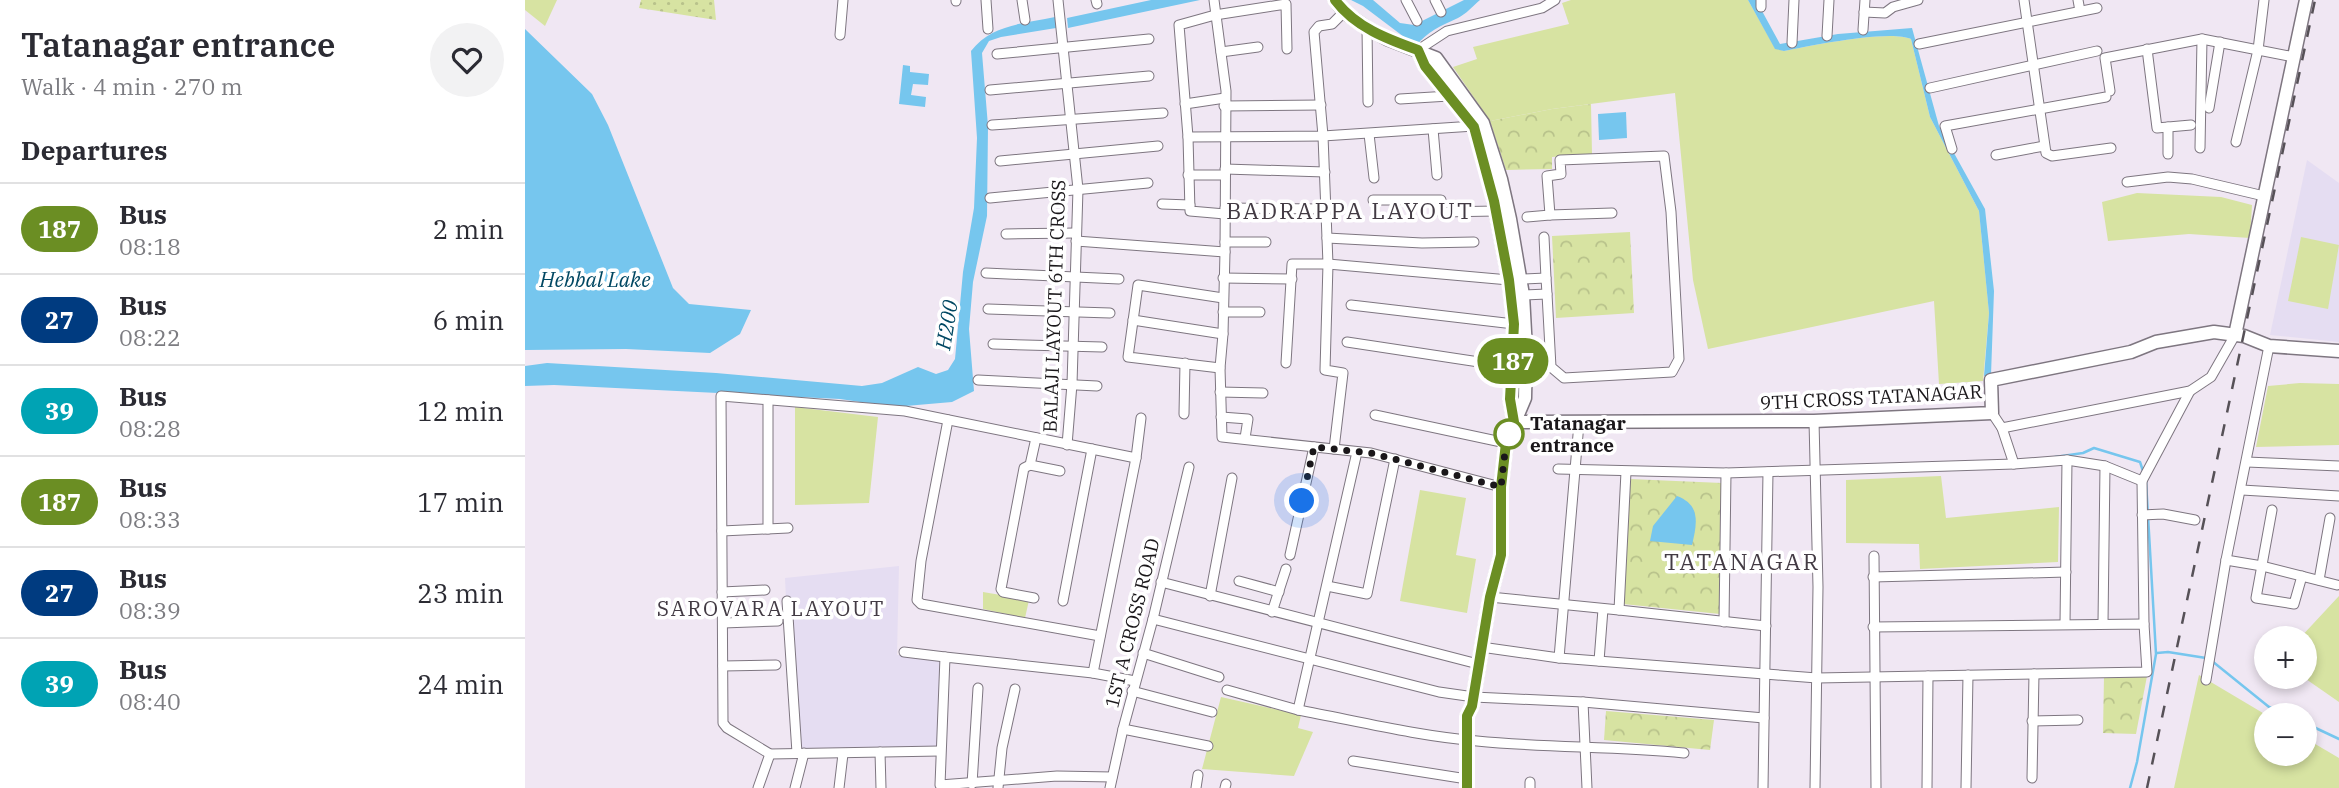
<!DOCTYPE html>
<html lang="en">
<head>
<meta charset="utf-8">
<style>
	:root { --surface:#fff; --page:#f2f2f3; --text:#2b2b33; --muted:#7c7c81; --line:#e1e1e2 }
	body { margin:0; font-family:"IBM Plex Serif",serif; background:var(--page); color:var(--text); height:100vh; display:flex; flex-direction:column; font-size:26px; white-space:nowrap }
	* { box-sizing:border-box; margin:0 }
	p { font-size:23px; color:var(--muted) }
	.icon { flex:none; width:38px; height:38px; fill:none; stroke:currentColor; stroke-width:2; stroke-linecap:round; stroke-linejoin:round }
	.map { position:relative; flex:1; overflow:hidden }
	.side { display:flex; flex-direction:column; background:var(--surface); width:525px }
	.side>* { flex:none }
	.badge { padding:0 14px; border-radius:23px; font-size:24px; line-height:46px }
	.controls { position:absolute; left:1729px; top:626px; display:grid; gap:14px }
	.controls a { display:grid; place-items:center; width:63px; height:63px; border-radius:50%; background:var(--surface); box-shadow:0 4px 10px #0003; font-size:35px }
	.you { position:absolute; width:35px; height:35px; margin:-18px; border:5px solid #fff; border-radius:50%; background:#1a73e8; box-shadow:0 0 0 10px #1a73e833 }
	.map>.badge { position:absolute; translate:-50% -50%; box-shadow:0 0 0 4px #fff }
	h2 { padding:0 21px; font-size:26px; line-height:63px }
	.round { display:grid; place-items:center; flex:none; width:74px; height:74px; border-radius:37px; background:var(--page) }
	.head { display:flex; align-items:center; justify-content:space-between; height:119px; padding:0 21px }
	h1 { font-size:33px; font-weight:600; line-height:52px }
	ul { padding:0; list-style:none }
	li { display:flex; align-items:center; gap:21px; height:91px; padding:0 21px; border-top:2px solid var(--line) }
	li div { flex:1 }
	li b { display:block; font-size:26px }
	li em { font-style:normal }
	li .badge { min-width:77px; font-weight:700; text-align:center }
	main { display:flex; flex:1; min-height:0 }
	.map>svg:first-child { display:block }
	.education { fill:#e5ddf2 }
	.grass { fill:#d7e3a2 }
	.forest { fill:url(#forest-crowns) }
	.garden { fill:url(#garden-dots) }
	.water { fill:#76c6ee }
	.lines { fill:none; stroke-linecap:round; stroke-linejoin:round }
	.stream { stroke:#76c6ee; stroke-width:2.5 }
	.street-casing { stroke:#7e7680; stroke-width:11 }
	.secondary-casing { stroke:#7e7680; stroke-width:15 }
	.street { stroke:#fff; stroke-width:9 }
	.secondary { stroke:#fff; stroke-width:12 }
	.rail { stroke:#565157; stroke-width:2.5; stroke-dasharray:12 12; stroke-linecap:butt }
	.line-casing { stroke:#fff; stroke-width:16 }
	.line { stroke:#6b8e23; stroke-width:10 }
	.walk { stroke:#1a171a; stroke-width:7; stroke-dasharray:0 12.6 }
	.stop-dot { fill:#fff; stroke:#6b8e23; stroke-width:3.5 }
	.labels { text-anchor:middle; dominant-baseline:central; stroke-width:7; stroke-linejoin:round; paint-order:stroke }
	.street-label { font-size:19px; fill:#1a171a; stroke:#fff }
	.stop-label { font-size:19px; font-weight:bold; fill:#1a171a; stroke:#fff; text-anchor:start }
	.water-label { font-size:21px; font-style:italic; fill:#004762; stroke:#fff }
	.neighbourhood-label { font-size:21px; letter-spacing:2px; fill:#433b44; stroke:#fff }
	.quarter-label { font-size:23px; letter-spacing:2px; fill:#433b44; stroke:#fff }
</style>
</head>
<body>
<main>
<section class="side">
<div class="head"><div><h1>Tatanagar entrance</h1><p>Walk · 4 min · 270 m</p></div><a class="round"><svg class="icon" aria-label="heart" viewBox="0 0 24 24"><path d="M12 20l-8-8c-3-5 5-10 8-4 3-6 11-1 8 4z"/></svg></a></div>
<h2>Departures</h2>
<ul>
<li><span class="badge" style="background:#6b8e23;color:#fff">187</span><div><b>Bus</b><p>08:18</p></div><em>2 min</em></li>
<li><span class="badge" style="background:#003b80;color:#fff">27</span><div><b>Bus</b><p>08:22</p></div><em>6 min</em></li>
<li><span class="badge" style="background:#00a3b4;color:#fff">39</span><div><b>Bus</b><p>08:28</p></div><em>12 min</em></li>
<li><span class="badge" style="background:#6b8e23;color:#fff">187</span><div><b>Bus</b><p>08:33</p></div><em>17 min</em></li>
<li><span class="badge" style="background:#003b80;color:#fff">27</span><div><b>Bus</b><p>08:39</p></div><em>23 min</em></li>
<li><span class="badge" style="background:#00a3b4;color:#fff">39</span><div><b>Bus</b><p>08:40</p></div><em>24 min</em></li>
</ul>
</section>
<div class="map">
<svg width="1814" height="788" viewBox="0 0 1814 788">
	<defs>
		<pattern id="forest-crowns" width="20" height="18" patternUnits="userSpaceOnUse" patternTransform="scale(1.75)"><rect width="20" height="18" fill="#d7e3a2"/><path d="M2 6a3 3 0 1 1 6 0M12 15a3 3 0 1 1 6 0" fill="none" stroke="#b8c28b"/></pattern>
		<pattern id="garden-dots" width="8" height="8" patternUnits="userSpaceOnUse" patternTransform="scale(1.75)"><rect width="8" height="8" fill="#d7e3a2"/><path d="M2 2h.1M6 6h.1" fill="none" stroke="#b8c28b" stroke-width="1.8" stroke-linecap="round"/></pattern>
	</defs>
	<rect width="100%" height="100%" fill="#f0e7f3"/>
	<g class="education">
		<path d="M1782,160L1814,183V342L1745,335Z"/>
		<path d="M374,566L372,655L417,659L414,748L268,749L260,578Z"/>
	</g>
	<g class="grass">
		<path d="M0,0H32L20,26L0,10Z"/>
		<path d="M1046,0H1223L1250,48L1259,51C1284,46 1365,29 1386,39L1405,117L1454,211L1464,313L1458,381L1414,384L1409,301L1183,349L1168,280L1150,93L1027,109L965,121L928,67L952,59L948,47L1044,24L1037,3Z"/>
		<path d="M1612,193L1696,197L1727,205L1725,238L1664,234L1583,241L1577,202Z"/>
		<path d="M1776,237L1814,245L1803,309L1763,301Z"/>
		<path d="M1775,383L1814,384V445L1731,447L1743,386Z"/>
		<path d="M270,407L353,417L344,503L270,505Z"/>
		<path d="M1416,476L1421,518L1534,507L1533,562L1395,569L1394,544L1321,543V480Z"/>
		<path d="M895,490L941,498L931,555L951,559L942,613L875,601Z"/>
		<path d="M458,592L504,600L500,618L458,609Z"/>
		<path d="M1814,596V702L1778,677H1780V639H1774Z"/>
		<path d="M1674,675L1743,716L1741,754H1780V738L1814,758V788H1649Z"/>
		<path d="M696,697L776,715L773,728L788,732L769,776L677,769Z"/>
	</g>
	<g class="forest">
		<path d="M1066,104L1067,154L1027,157V169L981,170L965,121L1027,109Z"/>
		<path d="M1105,232L1109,313L1031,318L1027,236Z"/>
		<path d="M1105,479L1197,483L1195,614L1098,604Z"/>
		<path d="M1579,676H1622L1611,734L1578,733Z"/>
		<path d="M1081,711L1189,720L1185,750L1079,740Z"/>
	</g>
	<path class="garden" d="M116,0H189L191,20L114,8Z"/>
	<g class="water">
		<path d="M626,0H675L543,28L542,18Z"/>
		<path d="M826,0H848L875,23L889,25L939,0H955C948,6 941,14 933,18C915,26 903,31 891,46L838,6Z"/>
		<path d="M1223,0H1231L1255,44L1313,34L1387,28L1414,126L1460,209L1469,291L1466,375L1459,376L1464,313L1454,211L1405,117L1386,39C1365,29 1284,46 1259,51L1250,49Z"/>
		<path d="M530,17L531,28L476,37L464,41L457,53L463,126L462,216L448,282L444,329L449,391L427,402L369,407L315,399L29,385L0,386V366L22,363L191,373L337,386L357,383L393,367L411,374L423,370L430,359L438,272L449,208L452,138L446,51C467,24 498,24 530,17Z"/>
		<path d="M0,29L67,94L83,125L148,288L164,304L226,310L215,334L185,353L101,349L0,350Z"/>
		<path d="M378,65L385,66V72L404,74L403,85L388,84L386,95L401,97L400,107L374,104Z"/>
		<path d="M1101,112L1102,138L1074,140L1073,114Z"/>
		<path d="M1152,496C1176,505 1172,524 1167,545L1125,541L1128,526Z"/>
	</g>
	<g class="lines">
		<g class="stream">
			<path d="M1530,457L1558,453L1569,448L1615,462L1618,471"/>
			<path d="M1632,653L1643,652L1681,658"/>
			<path d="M1687,661L1744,707L1764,716"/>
			<path d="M1780,723L1814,739"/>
			<path d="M1605,788L1612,762L1631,654L1621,481"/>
		</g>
		<defs>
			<g id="street">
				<path d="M431,0V1"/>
				<path d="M461,0L463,29"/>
				<path d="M497,0L500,20"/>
				<path d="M533,0L553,189L547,384L542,445"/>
				<path d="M571,0L572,4"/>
				<path d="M689,0L701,91L700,252L698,334L695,368L697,437L846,453L976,487"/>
				<path d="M881,0L892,21"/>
				<path d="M910,0L916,12"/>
				<path d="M1499,0L1521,153L1527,156L1586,148"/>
				<path d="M1553,0L1555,11"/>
				<path d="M1236,7V0"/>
				<path d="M1339,12L1360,13L1368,7L1393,0"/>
				<path d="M842,28L843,102"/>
				<path d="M1338,30L1340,0"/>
				<path d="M315,35L318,0"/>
				<path d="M1302,36L1304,0"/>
				<path d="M1267,43L1269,0"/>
				<path d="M1394,44L1572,8"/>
				<path d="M1622,49L1632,128L1666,125"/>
				<path d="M893,50L922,31L1017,8L1030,0"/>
				<path d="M696,52L733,47"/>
				<path d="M472,54L624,39"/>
				<path d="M1405,88L1572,51"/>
				<path d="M465,90L624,76"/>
				<path d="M1585,91L1580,58L1677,39L1769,57"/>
				<path d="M875,99L924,96"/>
				<path d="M660,104L700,98"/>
				<path d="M699,106L796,105"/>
				<path d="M1684,108L1695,42"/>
				<path d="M467,125L638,113"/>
				<path d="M1643,127V154"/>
				<path d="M908,129L912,175"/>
				<path d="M844,134L849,178"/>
				<path d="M663,137L798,136L789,32L794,26L807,24L819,12"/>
				<path d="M1711,142L1733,50L1739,0"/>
				<path d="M1675,148L1677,39"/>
				<path d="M1427,149L1420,126L1581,97"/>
				<path d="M1471,155L1519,146"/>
				<path d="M475,161L633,146"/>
				<path d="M700,169L800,172"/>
				<path d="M663,175H700"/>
				<path d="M1602,182L1643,177L1667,179L1739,196"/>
				<path d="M465,198L623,183"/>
				<path d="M848,200H916V212L971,211"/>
				<path d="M637,204L665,205"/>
				<path d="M700,208L801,209"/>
				<path d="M700,214L665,211L663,137L654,25L690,15L761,4L762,49"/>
				<path d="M1025,215L1087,213"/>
				<path d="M1002,217L1025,215L1022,176L1036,174L1035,160L1139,156L1146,212L1154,359L1147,372L1039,378L1026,367L1022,294"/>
				<path d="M481,234L551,233"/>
				<path d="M1019,237L1021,278"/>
				<path d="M802,238L897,243L949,242"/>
				<path d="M551,241L700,252"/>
				<path d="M700,242H741"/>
				<path d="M461,273L594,279"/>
				<path d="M698,278L767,279"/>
				<path d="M996,279L1021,278L1022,294L998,295"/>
				<path d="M826,305L989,324"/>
				<path d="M463,309L585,313"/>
				<path d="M698,312H735"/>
				<path d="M608,320L698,334"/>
				<path d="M822,342L987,367"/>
				<path d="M468,344L577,347"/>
				<path d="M761,363L767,264H803L984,280"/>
				<path d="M695,368L603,357L613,285L698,298"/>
				<path d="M453,380L572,386"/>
				<path d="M695,392L738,393"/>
				<path d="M1467,413L1477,428L1665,391L1686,377L1710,335"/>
				<path d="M659,414L660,363"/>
				<path d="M850,415L981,443"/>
				<path d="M696,417L723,419L720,438"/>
				<path d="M423,420L396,561L392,600L396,604L575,636"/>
				<path d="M1289,421L1293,587L1290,788"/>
				<path d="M1477,428L1489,464L1542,460L1580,466L1617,481"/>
				<path d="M809,449L818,373L800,370L803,264L798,136L949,126"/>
				<path d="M1722,462L1814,466"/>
				<path d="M505,465L535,471"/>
				<path d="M1033,469L1201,473L1489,464"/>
				<path d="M1101,472L1094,610L1241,626"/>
				<path d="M1717,490L1814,496"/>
				<path d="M1747,510L1731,598L1769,604L1777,576"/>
				<path d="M1617,515L1638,514L1670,520"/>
				<path d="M243,529V400"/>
				<path d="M197,531L263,528"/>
				<path d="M765,555L789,447"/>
				<path d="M1349,556L1351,788"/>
				<path d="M1701,560L1744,346"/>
				<path d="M1348,577L1541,572"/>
				<path d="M1794,580L1805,518"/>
				<path d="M714,581L754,592"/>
				<path d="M636,582L953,664"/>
				<path d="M802,586L842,594L870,459"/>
				<path d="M197,592L240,590"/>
				<path d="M685,596L707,478"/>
				<path d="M965,597L1094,610"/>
				<path d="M509,598L478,592L476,589L499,468L505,465L511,438"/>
				<path d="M262,601L272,753"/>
				<path d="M538,601L567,449"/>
				<path d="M747,612L761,569"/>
				<path d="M628,619L914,692L949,697L1058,702L1239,718"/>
				<path d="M1199,622L1201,473"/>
				<path d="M198,623L253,621"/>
				<path d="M1578,623L1580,466"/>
				<path d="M1540,624L1542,460"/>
				<path d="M1619,624L1617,481L1665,391"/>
				<path d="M956,647L1034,658L1054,423"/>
				<path d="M379,652L420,657"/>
				<path d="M618,653L694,677"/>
				<path d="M1034,658L1292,678L1622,672L1619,624L1348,627"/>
				<path d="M1074,661L1078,609"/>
				<path d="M198,666L251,665"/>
				<path d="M568,673L611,458L616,418"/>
				<path d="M1681,680L1701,560L1737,566L1812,585"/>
				<path d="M702,690L773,710L832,452"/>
				<path d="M607,691L687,712"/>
				<path d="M1058,702L1062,788"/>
				<path d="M773,710C832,721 892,736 952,741C1021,748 1090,746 1159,753"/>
				<path d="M1507,721L1553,720"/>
				<path d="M598,729L683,746"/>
				<path d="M415,751L245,754L202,728L198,723L196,396L380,411L611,458"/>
				<path d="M355,752L356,788"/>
				<path d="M828,761L942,779"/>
				<path d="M587,777L532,776L415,785L420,657L568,673L610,681"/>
				<path d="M1507,778L1509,674"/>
				<path d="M1005,782V788"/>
				<path d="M447,784L453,688"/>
				<path d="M233,788L245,754"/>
				<path d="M270,788L279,753"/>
				<path d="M314,788L318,754"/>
				<path d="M473,788L477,748L490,689"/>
				<path d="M585,788L598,729L628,619L664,467"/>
				<path d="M671,788L673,775"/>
				<path d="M700,788L701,784"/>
				<path d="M1238,788L1243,472"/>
				<path d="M1402,788L1403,676"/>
				<path d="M1441,788L1443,675"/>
			</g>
			<g id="secondary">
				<path d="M810,0L819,12L842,28L862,39L911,58L958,123L976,179L985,219L998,295L1001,350L1000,398L981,443L976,487V555L965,597L947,706L942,716V788"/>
				<path d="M893,50L900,66L949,126L966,186L984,280L989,324L985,399L989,422"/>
				<path d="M1710,335L1781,0"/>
				<path d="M989,422L1289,421L1467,413L1466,380L1606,352L1631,342L1689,332L1719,336L1744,346L1814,351"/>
			</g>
		</defs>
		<use href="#street" class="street-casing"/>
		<use href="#secondary" class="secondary-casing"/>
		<use href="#street" class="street"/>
		<use href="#secondary" class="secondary"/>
		<path class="rail" d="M1622,788L1790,0"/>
	</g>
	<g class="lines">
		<defs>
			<path id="line" d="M810,0C830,27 862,39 893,50L900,66L949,127L969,201L984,280L989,324L985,399L989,422L981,443L976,487V555L965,597L947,706L942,716V788"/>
		</defs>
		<use href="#line" class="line-casing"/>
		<use href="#line" class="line"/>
		<path class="walk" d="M777,501L789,447L846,453L976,487L981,443L984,434"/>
	</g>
	<circle class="stop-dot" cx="984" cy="434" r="14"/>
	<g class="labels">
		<g class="street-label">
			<text transform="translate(529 306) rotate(-88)">BALAJI LAYOUT 6TH CROSS</text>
			<text transform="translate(1346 397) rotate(-3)">9TH CROSS TATANAGAR</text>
			<text transform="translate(607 623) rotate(-76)">1ST A CROSS ROAD</text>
		</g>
		<g class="stop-label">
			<text x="1005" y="423">Tatanagar<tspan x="1005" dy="22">entrance</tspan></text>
		</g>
		<g class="water-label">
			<text x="70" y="279">Hebbal Lake</text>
			<text transform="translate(421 325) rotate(-81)">H200</text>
		</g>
		<g class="neighbourhood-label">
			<text x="246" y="608">SAROVARA LAYOUT</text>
		</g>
		<g class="quarter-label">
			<text x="825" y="210">BADRAPPA LAYOUT</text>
			<text x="1217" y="561">TATANAGAR</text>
		</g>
	</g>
</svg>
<div class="controls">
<a>+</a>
<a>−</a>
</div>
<div class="you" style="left:777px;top:501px"></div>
<b class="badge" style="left:988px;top:361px;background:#6b8e23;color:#fff">187</b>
</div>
</main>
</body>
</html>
